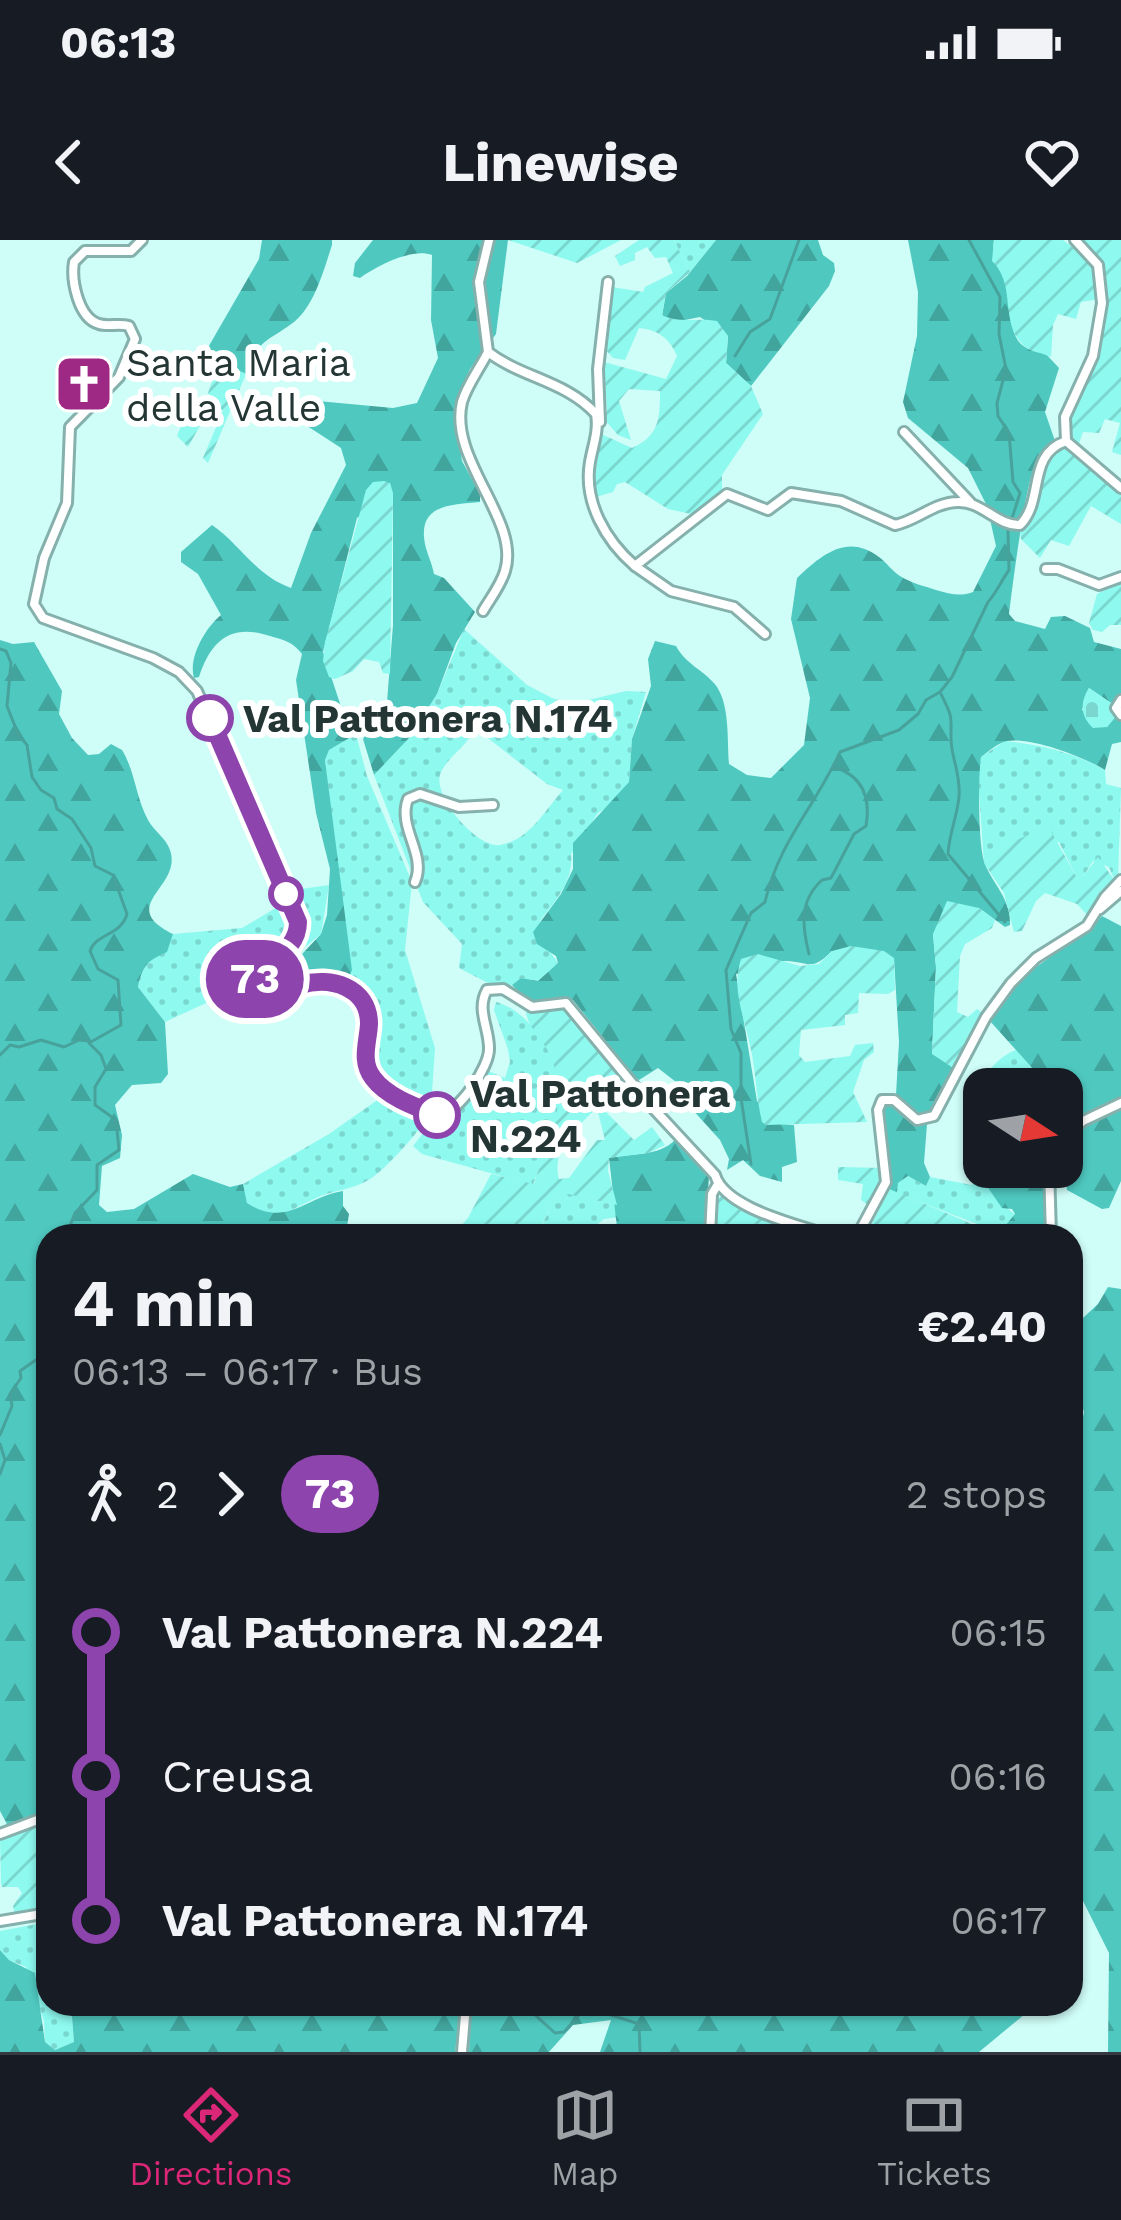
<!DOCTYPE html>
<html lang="en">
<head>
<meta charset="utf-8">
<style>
	:root { --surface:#171b24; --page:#242831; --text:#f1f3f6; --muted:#9ea1a6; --line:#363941; --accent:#db2777 }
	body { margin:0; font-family:"Work Sans",sans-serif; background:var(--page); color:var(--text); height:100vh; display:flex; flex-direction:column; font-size:45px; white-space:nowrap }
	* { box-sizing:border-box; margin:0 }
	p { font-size:39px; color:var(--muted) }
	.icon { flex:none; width:66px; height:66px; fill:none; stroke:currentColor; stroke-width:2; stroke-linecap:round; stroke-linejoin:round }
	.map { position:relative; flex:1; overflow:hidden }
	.details { position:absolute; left:36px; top:984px; width:1047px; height:792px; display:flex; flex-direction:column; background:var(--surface); border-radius:36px; box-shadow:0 3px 9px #0004 }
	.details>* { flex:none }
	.badge { padding:0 24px; border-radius:39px; font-size:42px; line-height:78px }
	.needle { width:78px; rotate:102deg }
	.controls { position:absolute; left:963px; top:828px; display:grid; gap:24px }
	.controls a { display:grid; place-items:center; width:120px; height:120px; border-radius:24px; background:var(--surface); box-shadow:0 3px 9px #0004; font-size:60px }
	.map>.badge { position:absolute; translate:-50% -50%; box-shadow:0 0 0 6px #fff }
	.legs { display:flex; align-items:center; gap:18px; height:132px; padding:0 36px; font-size:39px }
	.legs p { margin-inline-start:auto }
	.overview { display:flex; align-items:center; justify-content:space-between; height:204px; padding:0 36px }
	h1 { font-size:66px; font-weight:700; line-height:90px }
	ul { padding:0 36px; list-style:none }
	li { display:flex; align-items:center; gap:42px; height:144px; font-size:45px }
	li i { display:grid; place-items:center; width:18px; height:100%; margin:0 15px; background:currentColor }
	li i::after { content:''; width:30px; height:30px; margin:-15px; border:9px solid; border-radius:50%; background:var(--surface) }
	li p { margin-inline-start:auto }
	li:first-child i { background:linear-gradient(#0000 50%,currentColor 0) }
	li:last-child i { background:linear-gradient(currentColor 50%,#0000 0) }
	.status { display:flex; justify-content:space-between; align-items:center; height:84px; padding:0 60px; background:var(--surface); direction:ltr }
	.status svg { height:33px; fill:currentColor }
	header { display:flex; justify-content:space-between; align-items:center; height:156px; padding:0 36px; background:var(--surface); font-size:54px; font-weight:700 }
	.tab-bar { display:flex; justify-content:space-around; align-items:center; height:168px; border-top:3px solid var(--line); background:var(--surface); font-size:33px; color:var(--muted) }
	.tab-bar a { display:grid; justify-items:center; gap:6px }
	.tab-bar .selected { color:var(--accent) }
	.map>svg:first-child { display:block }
	.grass { fill:url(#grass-dots); fill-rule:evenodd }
	.forest { fill:url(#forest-firs) }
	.cemetery { fill:url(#cemetery-stones) }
	.garden { fill:url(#garden-furrows); fill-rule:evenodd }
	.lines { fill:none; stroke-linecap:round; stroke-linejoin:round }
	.stream { stroke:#48a29c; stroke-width:3 }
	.minor-casing { stroke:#85b0ac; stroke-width:14 }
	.minor { stroke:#fff; stroke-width:8 }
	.line-1-casing { stroke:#fff; stroke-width:27 }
	.line-1 { stroke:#8e44ad; stroke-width:18 }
	.stop-1-dot { fill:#fff; stroke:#8e44ad; stroke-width:6 }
	.labels { text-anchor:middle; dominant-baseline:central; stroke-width:12; stroke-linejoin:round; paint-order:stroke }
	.poi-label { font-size:39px; fill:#243634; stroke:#fff; text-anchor:start }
	.stop-label { font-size:39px; font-weight:bold; fill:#243634; stroke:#fff; text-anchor:start }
</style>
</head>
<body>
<div class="status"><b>06:13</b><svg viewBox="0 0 49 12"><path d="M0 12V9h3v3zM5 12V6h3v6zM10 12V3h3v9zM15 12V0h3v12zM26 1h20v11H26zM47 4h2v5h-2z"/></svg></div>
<header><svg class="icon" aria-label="back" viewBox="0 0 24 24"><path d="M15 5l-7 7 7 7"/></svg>Linewise<svg class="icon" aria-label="heart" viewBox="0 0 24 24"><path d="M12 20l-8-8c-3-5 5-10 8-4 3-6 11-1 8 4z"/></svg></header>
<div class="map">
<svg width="1121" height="1812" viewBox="0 0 1121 1812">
	<defs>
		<pattern id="grass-dots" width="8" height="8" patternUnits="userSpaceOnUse" patternTransform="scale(3)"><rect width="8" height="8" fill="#8df9ef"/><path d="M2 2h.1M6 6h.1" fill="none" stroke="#7ad6ce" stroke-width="1.8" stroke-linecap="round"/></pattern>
		<pattern id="forest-firs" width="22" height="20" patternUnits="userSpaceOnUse" patternTransform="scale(3)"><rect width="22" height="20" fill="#4fc9c0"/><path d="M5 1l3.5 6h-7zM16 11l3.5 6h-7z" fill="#41a49d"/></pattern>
		<pattern id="cemetery-stones" width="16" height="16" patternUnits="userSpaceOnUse" patternTransform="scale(3)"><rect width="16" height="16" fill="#8df9ef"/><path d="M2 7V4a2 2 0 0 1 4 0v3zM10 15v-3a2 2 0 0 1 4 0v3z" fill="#7ad6ce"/></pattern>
		<pattern id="garden-furrows" width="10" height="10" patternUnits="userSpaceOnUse" patternTransform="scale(3)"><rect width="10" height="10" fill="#8df9ef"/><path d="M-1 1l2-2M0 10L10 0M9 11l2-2" fill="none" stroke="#7ad6ce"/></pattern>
	</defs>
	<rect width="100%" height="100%" fill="#cffdf8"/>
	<g class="grass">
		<path d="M674,0H716L690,32Z"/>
		<path d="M464,389L527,445L552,458L572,464L626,451L646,452L632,499L629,542L610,566L598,573L571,614C574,641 555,661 540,681L548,709L558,723L538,741L521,738L512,745L488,743L459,728L462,704L423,662L374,535L410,497L437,454ZM475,488L547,544L563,550C545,570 530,600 500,605C478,609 430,555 441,532C449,516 468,505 475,488Z"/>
		<path d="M351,497L357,498L367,536L412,642L405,710L435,808L431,867C404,860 370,845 369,814C368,797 373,781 369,764L346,743L350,734L325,520L329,510Z"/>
		<path d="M1005,501C1039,504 1075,513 1105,530L1106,544L1121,548L1118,639L1115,641L1109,627L1093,621L1084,635L1077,638L1059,602H1011L984,623L978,538L981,517Z"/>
		<path d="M329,645L321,694L305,707L286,738L292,744L259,756L256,749C282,709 319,715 292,657L301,649Z"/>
		<path d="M286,662C290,671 296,680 295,689C290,730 198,766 165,782L138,747C142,726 148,720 167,711L173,694L242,688Z"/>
		<path d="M496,762C533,772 563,824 561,862C560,877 539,927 533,945L422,914L413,906L434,879L456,874L486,830L505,838L510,822L508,809L494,770Z"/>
		<path d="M1016,810L1051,849H984V860L978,853C982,835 999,816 1016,810Z"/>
		<path d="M386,854L428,876C421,890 383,932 370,939C353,950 333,950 316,958C285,972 279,983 247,963L243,944L329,894Z"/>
		<path d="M984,921V927H1016L997,933L998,959L1015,975L1005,986L1008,996L897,953L898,943L908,936L926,946L930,937L972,945Z"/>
		<path d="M559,951L617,965L619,977L604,979L582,996H536Z"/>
		<path d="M48,1682V1764H71L74,1802L55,1810L45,1802L44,1781L26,1727L9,1720L0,1710V1691Z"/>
	</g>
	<g class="forest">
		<path d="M262,0H332V5C324,29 315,65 294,82C265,104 261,96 246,134L209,118L206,111L259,19Z"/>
		<path d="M373,0H508L496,94L470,129L458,156L456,179L462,221L480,254V262C453,265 417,263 425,304C427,314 432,323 434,334L444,338L475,372L456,403L437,454L410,497L374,535L363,499L387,462L393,385V253L357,278L323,412L351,497L329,510L325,520L352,730L346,743L325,738L292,744L286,738L287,730L321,694L327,675L330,629L316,573L296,440L302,414C293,402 284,400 270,396C231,383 211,400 199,437L194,438C188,418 205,388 221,375L198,334L181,322V312L212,285C240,304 256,336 291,348L311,293L346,225L341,208L295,178L307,160L393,168L417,163L438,118L431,80L432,15C412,8 378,25 360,38L353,36L355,23Z"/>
		<path d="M716,0H818L823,15L834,23L835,31L829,46L751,146L726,123L728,96L700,77L675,82L662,76L666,53L687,36Z"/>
		<path d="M908,0H994C990,20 1006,35 1009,55C1014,83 1006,109 1045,113L1059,128L1045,172L1055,201C1050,205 1044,208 1040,213C1026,232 1013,344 1009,374L1015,381L1045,389L1051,377L1065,376L1090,388L1094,402L1121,409V453L1111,463L1089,448L1082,470L1107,487L1116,476L1121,482V502L1112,504L1105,530C1084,517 1032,497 1007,501C998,503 989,511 981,517C978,536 978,608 985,624C994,646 1011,659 1010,685L1005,687L979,668L933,694L936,727L932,813L955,829L932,873L923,878L915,876L896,855L899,802L894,719L832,711C811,732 810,722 786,721C772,720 750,731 736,734L757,861L780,884L794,885L797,922L782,927V942L760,936L743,920L727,930L729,919L720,900L691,868L676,842L658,828L639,840L635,837L573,760L563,757L529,763L512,745L521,738L538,741L558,723L556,716L537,704L533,692L561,654L573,629V603L629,542L632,499L651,446L648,419L655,401L676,406C686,425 706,431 717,447C730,467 727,501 729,524L747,535L771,538L804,505L810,458L791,379L797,338C822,314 848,293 879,317C887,323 892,331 900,336C911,343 924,346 936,350C950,354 960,357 973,352L996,306L987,266L968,228L908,178L903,162L917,96L918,52Z"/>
		<path d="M0,400L13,404L34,402L62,451L59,474L72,498L88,515L99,514L111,504L122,510C135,531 136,558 148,580C154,591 166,598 170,610C183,648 115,665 173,694L167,712C148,720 142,726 138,747L165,782L168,834L161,843L132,845L115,865L122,895L120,918L102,926L99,965L107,972L134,969L193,934L230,947L243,944L247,963C287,988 303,958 343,951V966L349,974L347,987L335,996H48V1574L9,1588L0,1571Z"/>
		<path d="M1102,676L1121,686V861L1079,880L1062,861V849H1051L989,780C1019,725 1063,717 1102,676Z"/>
		<path d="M890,863L913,882L927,884L924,923L930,937L926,946L908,936L898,943L897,953L889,949L892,937L882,867Z"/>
		<path d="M1121,866V941L1109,968L1102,969L1067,950L1064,931L1053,927H1062L1063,899L1081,885Z"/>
		<path d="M675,900L709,936L705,996H618L609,918C632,913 658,917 675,900Z"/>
		<path d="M1016,927H1026L1045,941L1049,996H1008L1005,986L1015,974L1012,969L1002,968L984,942L988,933Z"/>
		<path d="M1108,1047L1121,1049V1812H1108L1109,1713L1076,1647L1071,1653V1188L1081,1187L1084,1172L1080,1159L1071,1156V1118L1077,1100L1071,1089L1098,1064Z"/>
		<path d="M0,1710L9,1720L35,1733L45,1802L55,1810L74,1802L71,1764H461L455,1812H0Z"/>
		<path d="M471,1764H1037L979,1812H600L611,1780L573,1785L549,1812H469Z"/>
	</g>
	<path class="cemetery" d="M1089,448L1111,463L1116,476L1107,487L1093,488C1080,476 1080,462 1089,448Z"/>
	<g class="garden">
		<path d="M508,0H621L577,23Z"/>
		<path d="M639,0H674L690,32L666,53L662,75C680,84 697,77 717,81L728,96L726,123L751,146L763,174L722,235V252L696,275L668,269L625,242L617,244L613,252L596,257L593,250L601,194L632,208C659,196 660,179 660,151L629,149L619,161L631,200L618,195L604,179L607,170L604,122L666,139L677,116C670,99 659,90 639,88L625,120L613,118L605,109L612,47L643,52L645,47L673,33L666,17L655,18L647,7L635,13V20L620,26L615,16Z"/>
		<path d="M994,0H1063L1095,25L1099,59L1081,62L1076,79L1058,74L1053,85L1051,117C1042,112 1031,113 1023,105C999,82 1017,45 992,21Z"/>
		<path d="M1082,0H1121V215L1112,212L1120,183L1105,179L1099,193L1083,192L1077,209L1070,203L1067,182L1095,121L1106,60L1104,31Z"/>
		<path d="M219,122L246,134L208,223L203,218L223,171L208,153Z"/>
		<path d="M201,162L211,166L188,207L177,196L189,166Z"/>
		<path d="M1064,206L1121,252V284L1091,266L1069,306L1051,300L1040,318L1021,299L1020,292L1036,269L1046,220Z"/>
		<path d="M384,241L390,243L393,253L390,434L383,433L379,422L364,419L353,431L335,439L329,437L323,421L325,402L366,250L373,242Z"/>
		<path d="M1121,341V385H1110L1102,392L1093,390L1089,383L1097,354Z"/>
		<path d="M1039,591H1051L1077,638L1084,635L1098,617L1115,641L1105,648L1089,677L1077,664L1045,653L1036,661L1022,691L1014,692L1004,653L984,623L1011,602Z"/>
		<path d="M947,661L979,668L995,680L992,688L965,704L960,716L957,772L968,777L977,769L984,774L955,829L932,814L936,727L933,694Z"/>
		<path d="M851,706L884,711L894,718L895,750L888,754L859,753L858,773L845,775V785L801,790L799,815L805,822L850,816L855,805L873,803L874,812L864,820L853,852L867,882L766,885L762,882C756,857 756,830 750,805C744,776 731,749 741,719L758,714L800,726L819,724L832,711Z"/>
		<path d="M552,766H565L618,832L607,848L608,858L602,868L634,900L652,887L665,905L648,913L609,918L608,931L617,965L559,952L535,996H452L468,978L491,934L534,944C548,897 572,862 549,813C542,798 527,787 526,771ZM597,868L605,900H597L569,938L559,939C551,911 575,888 597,868Z"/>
		<path d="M838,927L883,928L880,949L870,966L861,960L863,944L838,940Z"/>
		<path d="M889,949L1001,996H866Z"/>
		<path d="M723,953L751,974L815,996H713L715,963Z"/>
		<path d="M48,1578V1630L42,1632L46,1669L15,1674L13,1666L22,1653L18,1647H2L1,1644L0,1596Z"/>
	</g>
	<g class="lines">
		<g class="stream">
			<path d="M735,116L750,92L770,79L799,0"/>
			<path d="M0,409L6,411L11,423L7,466L18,494L27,505L32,537L41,550L54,558L57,569L72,579L91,608L95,626L113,635L127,674C121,696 96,693 90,711L98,729L118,740L121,785L89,803L101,815L106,829L95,847V865L116,880L119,910L97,925V950L75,973L66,996"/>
			<path d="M941,454C953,478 951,475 951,499C951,517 961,534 959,557C957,577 949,594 948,614L1005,682"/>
			<path d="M809,714C802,686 799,661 822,640L831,638L854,594L866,586C871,557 863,536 834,527"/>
			<path d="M0,815L10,805L19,807L41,800L64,807L79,800L89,801"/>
			<path d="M751,924L741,858V813L731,789L726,730L751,673L765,662C779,601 815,567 840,512L899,490L918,474L926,460L940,452L952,437L988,362C997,352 1001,341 1009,330L1008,291L1020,253L1013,242L1009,193L998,176L997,163L1006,129L999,94L1000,57L969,0"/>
			<path d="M48,1084V1093"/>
			<path d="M0,1195L12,1166L10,1154L21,1138L20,1131L43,1115L48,1098"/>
			<path d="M0,1204L5,1220L0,1234"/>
			<path d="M523,1764L555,1793L564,1792L586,1767L639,1784L640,1812"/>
		</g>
		<defs>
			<g id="minor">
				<path d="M142,0L131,11H85L74,22C71,40 78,78 99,84C108,87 119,83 129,86L135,99L119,137L70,187L67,263L44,318L34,364L43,378L153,418L179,432L197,451L298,682C298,722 250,725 252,755L266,761C278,757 289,749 301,745C332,736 370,748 369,785C368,801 361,816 369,832C381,855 416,868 440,875C458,873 490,827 489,808C489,787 476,770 487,750L503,749L532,767L566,763L651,866L715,935C725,969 800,985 831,996"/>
				<path d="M489,0L479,42L488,112C522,138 566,141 596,174C599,191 593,205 590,222C583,262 606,301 635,326L727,254L768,270L791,253L841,261L895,285C916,281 935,262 958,262C982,261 997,286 1020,285C1045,260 1026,215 1066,201"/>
				<path d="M1075,0L1098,25L1102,63L1093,116L1065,177L1066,201L1121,248"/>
				<path d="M600,182L598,129L608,42"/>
				<path d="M904,192L970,262"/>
				<path d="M635,326L671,351L734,367L765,394"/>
				<path d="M1046,329H1058L1099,345L1121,337"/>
				<path d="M483,371C490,359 501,345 505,331C521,280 448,220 462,162C467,145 480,128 488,112"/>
				<path d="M1121,460L1116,468L1121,475"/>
				<path d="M415,642C427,614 397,588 408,559L420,554L459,567L493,565"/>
				<path d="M1100,669L1121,651"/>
				<path d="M1062,897L1083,881L1121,863"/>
				<path d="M1049,927L1051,996"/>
				<path d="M710,996L712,954L718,944"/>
				<path d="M857,996L886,942L878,870L882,860H894L917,880L934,876L986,777L1011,743L1036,718L1087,686L1105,657L1121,640"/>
				<path d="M0,1594L48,1576"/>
				<path d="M0,1681L48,1673"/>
				<path d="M462,1812L466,1764"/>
			</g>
		</defs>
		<use href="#minor" class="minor-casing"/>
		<use href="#minor" class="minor"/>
	</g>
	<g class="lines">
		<defs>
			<path id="line-1" d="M210,478L298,682C298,718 250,724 252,755L266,761C278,757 288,749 300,745C331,736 369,747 369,784C368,803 360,821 373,838C387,857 416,867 437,875"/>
		</defs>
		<use href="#line-1" class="line-1-casing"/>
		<use href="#line-1" class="line-1"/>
	</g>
	<defs>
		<symbol id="church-square" viewBox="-11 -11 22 22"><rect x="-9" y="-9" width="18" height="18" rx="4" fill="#9e2984" stroke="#fff"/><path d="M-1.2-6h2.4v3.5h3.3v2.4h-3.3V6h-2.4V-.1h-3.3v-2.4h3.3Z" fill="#fff"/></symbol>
	</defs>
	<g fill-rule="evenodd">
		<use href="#church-square" x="51" y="111" width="66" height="66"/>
	</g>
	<g class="stop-1-dot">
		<circle cx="210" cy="478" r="21"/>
		<circle cx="286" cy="654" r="15"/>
		<circle cx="437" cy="875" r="21"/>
	</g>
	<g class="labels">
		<g class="poi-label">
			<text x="126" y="122">Santa Maria<tspan x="126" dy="45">della Valle</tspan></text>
		</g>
		<g class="stop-label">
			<text x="243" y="478">Val Pattonera N.174</text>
			<text x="470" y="853">Val Pattonera<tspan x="470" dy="45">N.224</tspan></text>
		</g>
	</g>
</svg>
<div class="controls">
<a><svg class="needle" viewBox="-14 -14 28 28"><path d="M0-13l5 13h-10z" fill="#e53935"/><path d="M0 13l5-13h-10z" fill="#9ea1a6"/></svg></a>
</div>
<b class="badge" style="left:255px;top:739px;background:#8e44ad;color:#fff">73</b>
<section class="details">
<div class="overview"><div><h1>4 min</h1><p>06:13 – 06:17 · Bus</p></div><b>€2.40</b></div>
<div class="legs"><svg class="icon" aria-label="walk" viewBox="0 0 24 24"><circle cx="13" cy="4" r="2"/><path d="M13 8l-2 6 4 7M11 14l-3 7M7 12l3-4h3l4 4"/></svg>2<svg class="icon" aria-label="forward" viewBox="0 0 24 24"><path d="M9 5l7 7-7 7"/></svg><b class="badge" style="background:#8e44ad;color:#fff">73</b><p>2 stops</p></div>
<ul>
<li><i style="color:#8e44ad"></i><b>Val Pattonera N.224</b><p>06:15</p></li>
<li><i style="color:#8e44ad"></i><span>Creusa</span><p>06:16</p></li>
<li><i style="color:#8e44ad"></i><b>Val Pattonera N.174</b><p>06:17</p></li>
</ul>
</section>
</div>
<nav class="tab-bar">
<a class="selected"><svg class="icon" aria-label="directions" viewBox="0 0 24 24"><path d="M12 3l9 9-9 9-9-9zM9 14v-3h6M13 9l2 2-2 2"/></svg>Directions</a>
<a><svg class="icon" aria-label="map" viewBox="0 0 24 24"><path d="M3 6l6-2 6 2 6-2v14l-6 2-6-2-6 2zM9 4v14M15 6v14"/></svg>Map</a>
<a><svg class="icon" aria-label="tickets" viewBox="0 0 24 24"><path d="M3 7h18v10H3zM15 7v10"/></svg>Tickets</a>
</nav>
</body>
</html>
